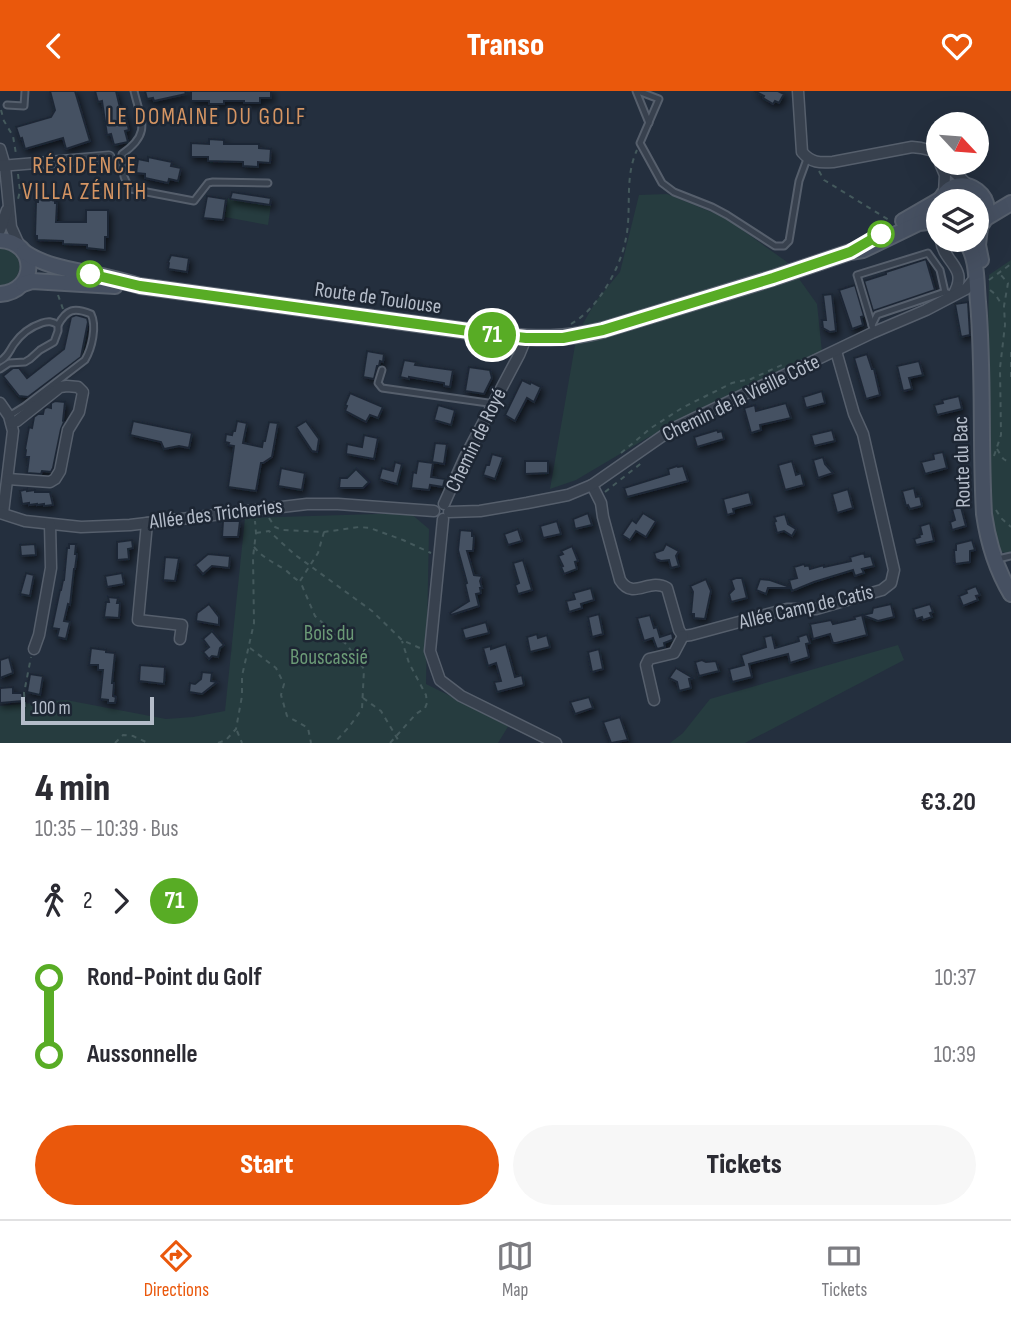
<!DOCTYPE html>
<html lang="en">
<head>
<meta charset="utf-8">
<style>
	:root { --surface:#fff; --page:#f7f7f7; --text:#2b2b33; --muted:#7c7c81; --line:#e1e1e2; --accent:#ea580c }
	body { margin:0; font-family:"Sofia Sans Condensed",sans-serif; background:var(--page); color:var(--text); height:100vh; display:flex; flex-direction:column; font-size:26px; white-space:nowrap }
	* { box-sizing:border-box; margin:0 }
	p { font-size:23px; color:var(--muted) }
	.icon { flex:none; width:38px; height:38px; fill:none; stroke:currentColor; stroke-width:2; stroke-linecap:round; stroke-linejoin:round }
	.map { position:relative; height:652px; overflow:hidden }
	.sheet { display:flex; flex-direction:column; background:var(--surface); flex:1 }
	.sheet>* { flex:none }
	.badge { padding:0 14px; border-radius:23px; font-size:24px; line-height:46px }
	.needle { width:46px; rotate:116deg }
	.fabs { position:absolute; left:926px; top:21px; display:grid; gap:14px }
	.fabs a { display:grid; place-items:center; width:63px; height:63px; border-radius:50%; background:var(--surface); box-shadow:0 7px 28px #0002; font-size:35px }
	.scale { position:absolute; left:21px; bottom:18px; width:133px; box-sizing:border-box; padding-left:7px; border:4px solid #b4bcc9; border-top:0; font-size:19px; line-height:24px; white-space:nowrap; color:#b4bcc9; -webkit-text-stroke:5px #1d2633; paint-order:stroke }
	.map>.badge { position:absolute; translate:-50% -50%; box-shadow:0 0 0 4px #fff }
	.legs { display:flex; align-items:center; gap:10px; height:77px; padding:0 35px; font-size:23px }
	.legs p { margin-inline-start:auto }
	.head { display:flex; align-items:center; justify-content:space-between; height:119px; padding:0 35px }
	h1 { font-size:38px; font-weight:800; line-height:52px }
	.primary-button { display:flex; gap:14px; margin-top:auto; padding:14px 35px }
	.primary-button a { flex:1; height:80px; border-radius:42px; background:var(--accent); color:#fff; font-size:28px; font-weight:800; line-height:80px; text-align:center }
	.primary-button a+a { background:var(--page); color:var(--text) }
	ul { padding:0 35px; list-style:none }
	li { display:flex; align-items:center; gap:24px; height:77px; font-size:26px }
	li i { display:grid; place-items:center; width:10px; height:100%; margin:0 9px; background:currentColor }
	li i::after { content:''; width:18px; height:18px; margin:-9px; border:5px solid; border-radius:50%; background:var(--surface) }
	li p { margin-inline-start:auto }
	li:first-child i { background:linear-gradient(#0000 50%,currentColor 0) }
	li:last-child i { background:linear-gradient(currentColor 50%,#0000 0) }
	header { display:flex; justify-content:space-between; align-items:center; height:91px; padding:0 35px; background:var(--accent); color:#fff; font-size:32px; font-weight:800 }
	.dock { display:flex; justify-content:space-around; align-items:center; height:98px; border-top:2px solid var(--line); background:var(--surface); font-size:19px; color:var(--muted) }
	.dock a { display:grid; justify-items:center; gap:4px }
	.dock .selected { color:var(--accent) }
	.map>svg:first-child { display:block }
	.green { fill:#263c3f }
	.building { fill:#455162; stroke:#1f2835; stroke-width:2; filter:url(#shadow) }
	.lines { fill:none; stroke-linecap:round; stroke-linejoin:round }
	.service-casing { stroke:#565f6c; stroke-width:9 }
	.minor-casing { stroke:#565f6c; stroke-width:13 }
	.secondary-casing { stroke:#565f6c; stroke-width:18 }
	.path { stroke:#44595c; stroke-width:2; stroke-dasharray:5 5; stroke-linecap:butt }
	.service { stroke:#38414e; stroke-width:5 }
	.minor { stroke:#38414e; stroke-width:10 }
	.secondary { stroke:#465061; stroke-width:14 }
	.line-1-casing { stroke:#fff; stroke-width:16 }
	.line-1 { stroke:#58ac25; stroke-width:10 }
	.stop-1-dot { fill:#fff; stroke:#58ac25; stroke-width:3.5 }
	.labels { text-anchor:middle; dominant-baseline:central; stroke-width:5; stroke-linejoin:round; paint-order:stroke }
	.street-label { font-size:21px; fill:#b4bcc9; stroke:#1d2633 }
	.park-label { font-size:21px; fill:#6b9a76; stroke:#1d2633 }
	.neighbourhood-label { font-size:23px; letter-spacing:2px; fill:#d59563; stroke:#1d2633 }
</style>
</head>
<body>
<header><svg class="icon" aria-label="back" viewBox="0 0 24 24"><path d="M15 5l-7 7 7 7"/></svg>Transo<svg class="icon" aria-label="heart" viewBox="0 0 24 24"><path d="M12 20l-8-8c-3-5 5-10 8-4 3-6 11-1 8 4z"/></svg></header>
<div class="map">
<svg width="1011" height="652" viewBox="0 0 1011 652">
	<defs>
		<filter id="shadow"><feDropShadow dx="2.5" dy="4" stdDeviation="3.5" flood-color="#0009"/></filter>
	</defs>
	<rect width="100%" height="100%" fill="#242f3e"/>
	<g class="green">
		<path d="M667,103L724,126L787,171L817,213L822,261L647,347L576,389L550,398L577,243L596,210L620,181L639,104Z"/>
		<path d="M228,107L271,114L268,134L225,126Z"/>
		<path d="M0,156C26,160 26,191 0,195Z"/>
		<path d="M1011,169V461L1006,462L998,460L994,441L986,366L989,184Z"/>
		<path d="M410,422L429,438L426,593L509,634L498,652H0V615L66,609L166,628L193,626L225,620L245,427Z"/>
		<path d="M898,554L904,569L745,652H670L683,642L710,608Z"/>
	</g>
	<g class="building">
		<path d="M50,0H75L90,50L66,58L63,47L25,58L22,47L20,48L16,36L51,26L55,19Z"/>
		<path d="M95,0H116L122,25L125,24L129,39L125,40L128,51L114,54L111,43L107,44L102,10L98,11Z"/>
		<path d="M145,0H185L186,3L154,10L153,7L147,8Z"/>
		<path d="M191,0H271V7H260V12H244V10H224V13H209V10H191Z"/>
		<path d="M754,0H778L784,3L779,12L775,10L773,13L763,7L764,5Z"/>
		<path d="M209,48L224,49V53H259V57L271,58L270,72L258,71V76L243,75V71L208,70V66H191V52L209,53Z"/>
		<path d="M148,66L172,71L171,75L181,77L178,90L169,88L168,92L145,87V83L136,82L138,68L148,70Z"/>
		<path d="M232,101L271,107L270,114L230,108Z"/>
		<path d="M38,105H55V112H57L56,131H86V119H108V146H105V159L87,157V154L63,153V150L37,149V145H35L36,111H38Z"/>
		<path d="M207,105L226,108L223,129L203,127Z"/>
		<path d="M171,164L189,167L187,181L168,178L169,172L168,171Z"/>
		<path d="M926,168L935,199L873,220L864,190L886,183V181Z"/>
		<path d="M855,194L864,225L861,226L863,234L852,238L839,199Z"/>
		<path d="M832,203L836,240L830,241L823,237L822,229H826L823,204Z"/>
		<path d="M968,211L970,244L961,246L955,213Z"/>
		<path d="M76,224L87,227L88,231L81,266L28,306L19,305L3,285L13,277H19L27,287L64,258L71,226Z"/>
		<path d="M367,260L384,263L383,271L380,270L379,275H377L374,288L363,286Z"/>
		<path d="M867,263L872,278H874L880,304L866,308L854,267Z"/>
		<path d="M404,269L416,271L415,274L453,279L450,296L444,295V292L409,286V288L400,286Z"/>
		<path d="M919,270L923,284L909,287L912,298L903,300L897,275Z"/>
		<path d="M469,276L490,279L492,287L484,303L465,300Z"/>
		<path d="M522,289L530,293L531,291L541,296L534,311L527,307L515,330L505,324Z"/>
		<path d="M822,300L825,312L806,317L803,306Z"/>
		<path d="M350,302L383,316L378,327L370,324L366,331L345,320L347,315L345,314Z"/>
		<path d="M959,305L962,318L937,324L934,314L943,312L942,309Z"/>
		<path d="M55,310L65,311L63,330L64,331L61,338L53,377L51,381L42,380L41,383L27,382L29,366H25L26,359L25,358L29,336L32,337L34,326L38,323H43L44,318L47,316L51,317V312Z"/>
		<path d="M786,312L791,327L760,334L761,339L751,342L744,317L755,314L756,320Z"/>
		<path d="M438,314L455,319L451,334L434,329Z"/>
		<path d="M133,330L192,342L189,357L179,355L164,358L161,351L130,344Z"/>
		<path d="M237,330L247,332L243,352L262,356L263,350H265L269,331L278,332L272,366L263,372H261L256,400L228,396L234,355L228,354L229,352L225,351L226,343L232,344L233,340H235Z"/>
		<path d="M306,330L319,348L317,361L312,360L296,336Z"/>
		<path d="M717,339L718,341L722,340L724,348L697,356L694,346Z"/>
		<path d="M832,339L835,350L814,355L811,344Z"/>
		<path d="M364,344L378,347L374,368L346,363L347,353L362,356Z"/>
		<path d="M435,352L447,353L444,373L432,371Z"/>
		<path d="M943,361L947,377L925,383L921,371L934,368L933,363Z"/>
		<path d="M492,363L503,366L495,388L483,384L486,374H489Z"/>
		<path d="M823,366L825,373L833,382L818,387L813,369Z"/>
		<path d="M418,370L433,372L431,386L445,388L443,396L430,394L429,399L411,397L413,381L416,382Z"/>
		<path d="M525,370H548V382L525,383Z"/>
		<path d="M792,370L796,384L801,382L804,394L785,399L778,374Z"/>
		<path d="M395,371L402,373L397,393L379,388L382,377L393,380Z"/>
		<path d="M677,375L678,376L683,375L688,390L627,406L624,397L669,383L668,378Z"/>
		<path d="M281,377L305,382L302,399L278,395Z"/>
		<path d="M356,378L369,391L363,397H339L340,387H347Z"/>
		<path d="M914,397L916,406L920,405L922,415L910,418L908,414L906,415L902,400Z"/>
		<path d="M27,398V400L35,399V401H50L53,414L44,415V413L37,414V413L29,414V412L22,413L20,400Z"/>
		<path d="M848,398L853,417L837,422L832,403Z"/>
		<path d="M749,401L752,413L733,418L734,422L727,424L723,408Z"/>
		<path d="M961,416L966,435L952,439L950,431L955,429L952,418Z"/>
		<path d="M588,422L592,434L575,438L573,428Z"/>
		<path d="M643,422L656,430L646,446L636,440L630,449L622,444L632,429L636,432Z"/>
		<path d="M785,423L788,433L796,438L792,445L784,440L777,442L774,431L776,430L774,426Z"/>
		<path d="M223,430H240L238,446H222Z"/>
		<path d="M557,430L561,443L543,447L540,435Z"/>
		<path d="M930,432L934,450L916,454L914,448L920,446L919,444L922,443L920,435Z"/>
		<path d="M518,438L522,450L508,454L504,443Z"/>
		<path d="M460,439L472,440V445H474L473,460H467L474,484L482,485L480,490L482,497H480L481,502L476,503L479,515L451,524L450,522L469,510L465,493L467,492L458,459Z"/>
		<path d="M132,449L133,457L128,458L129,468L117,469V451Z"/>
		<path d="M972,449L975,459L970,460V471L955,473L954,459H956V453Z"/>
		<path d="M35,453L36,464L21,465L20,454Z"/>
		<path d="M69,453H76L75,463H77L75,478H74L70,514L68,513L64,530L70,531L66,548L57,546L59,538L52,537L60,499H61L63,489H64L67,457H69Z"/>
		<path d="M666,453L679,460L676,465L679,475L671,477L669,469L661,470L656,468L654,462L663,459Z"/>
		<path d="M572,455L578,470L575,471L577,478L564,483L561,476L563,475L558,465L563,463L561,460Z"/>
		<path d="M864,462L865,466L871,465L874,475L862,478L864,482L855,485L853,479L814,491L792,500L789,489L797,487L794,476L804,473L805,475L809,474L810,478L824,474V476L851,470L850,466Z"/>
		<path d="M208,463L230,465L229,477L212,475L203,483L195,474Z"/>
		<path d="M165,466L179,467L175,490L163,489Z"/>
		<path d="M523,469L532,499L518,503L515,494L519,492L513,472Z"/>
		<path d="M26,482L34,484L30,505L20,503Z"/>
		<path d="M122,482L124,493L107,496L105,485Z"/>
		<path d="M736,487H742L747,507L731,511L729,503L734,498L731,489Z"/>
		<path d="M706,488L711,500L705,528L694,527V523H691L693,501L690,495Z"/>
		<path d="M760,488L770,489L790,496V497H768L766,503L756,499Z"/>
		<path d="M976,495L980,504L976,505L978,509L963,515L959,505L967,502L966,499Z"/>
		<path d="M591,497L594,509L581,513L582,517L569,521L566,510L575,508L573,502Z"/>
		<path d="M108,506L118,507L117,512H120L119,527L104,526L106,511H109Z"/>
		<path d="M209,513L219,526V534L196,530L197,522Z"/>
		<path d="M891,513L894,526L878,530L862,524L872,522L873,517Z"/>
		<path d="M930,513L933,521L930,522L932,526L923,529L922,526L916,528L913,518Z"/>
		<path d="M599,523L603,543L592,546L588,526Z"/>
		<path d="M650,524L654,537L657,536L660,546L672,542L673,548L672,549L664,552L665,556L657,558L653,547L644,550L637,527Z"/>
		<path d="M862,524L867,544L836,552H833L830,543L813,548L810,533L831,529L833,533L855,528L854,526Z"/>
		<path d="M486,531L489,542L465,548L462,538Z"/>
		<path d="M212,540L224,554L220,557L218,566L212,565L209,568L203,561L209,556L203,548Z"/>
		<path d="M537,543L538,547L547,544L550,556L530,561L527,546Z"/>
		<path d="M807,543L810,552L806,553L809,566L790,572L788,563L749,573L752,586L732,591L729,578L744,574L741,564L766,556L764,546L772,544L775,557L799,550L798,546Z"/>
		<path d="M506,553L515,586L522,584L524,594L497,601L494,591L501,590L496,572L488,575L483,557L491,555V558Z"/>
		<path d="M91,557L106,559V561L115,562L112,592H114L113,605L116,606L115,612H108V609L100,608L103,579H98V574H89Z"/>
		<path d="M599,558L603,578L592,581L588,561Z"/>
		<path d="M9,566L13,582L0,587V569Z"/>
		<path d="M702,569L706,571L716,570L719,580L699,585L695,571Z"/>
		<path d="M140,574L165,576L164,593L139,590Z"/>
		<path d="M676,577L693,587L689,588L691,597L679,600L677,591L669,587Z"/>
		<path d="M202,581L212,582L211,590L217,591L202,603L189,601L190,592L195,593L201,588Z"/>
		<path d="M30,583L43,585L40,604L27,601Z"/>
		<path d="M13,596V602H22L23,610L0,612V597Z"/>
		<path d="M589,606L593,617L575,623L570,611Z"/>
		<path d="M620,626L628,649L611,652L603,631Z"/>
	</g>
	<g class="lines">
		<defs>
			<g id="service">
				<path d="M134,0C141,30 152,42 122,63C121,75 122,88 131,98L194,110L208,92L213,91L268,92"/>
				<path d="M636,0L649,32"/>
				<path d="M638,0L659,8L640,52L662,92L674,101L712,116L727,124L775,155H784L789,150L799,90L807,68"/>
				<path d="M7,14L24,15L25,0"/>
				<path d="M872,234L877,224L945,201"/>
				<path d="M874,241L857,184L928,162L940,179L945,201L953,204"/>
				<path d="M0,270C8,266 9,260 14,253C21,243 30,236 42,232C48,230 52,230 58,234V240L54,251L40,259L30,268L25,271L9,272L0,278"/>
				<path d="M382,279L378,292L382,297L488,312L492,314"/>
				<path d="M9,325L25,315L85,269C92,257 97,235 91,223C74,216 67,218 58,234"/>
				<path d="M998,468L1011,465"/>
			</g>
			<g id="minor">
				<path d="M798,0L802,61C811,72 820,72 833,71L912,56L921,57L938,61"/>
				<path d="M0,58L5,75L11,136L20,156"/>
				<path d="M940,72L945,84L944,103"/>
				<path d="M949,72L953,80L969,95"/>
				<path d="M0,75L109,66"/>
				<path d="M0,139L7,119"/>
				<path d="M941,149C943,172 970,176 953,204"/>
				<path d="M0,312L9,325L13,340L3,422"/>
				<path d="M8,388L50,391L55,388L60,380L68,339L79,321L83,301L78,296L67,295L60,296L17,330L12,332"/>
				<path d="M592,394L601,412L603,426L620,489C633,510 649,486 667,497L679,539L683,545L691,544L787,518H816L882,499L891,492L894,479L863,343L854,323L836,260"/>
				<path d="M444,413L465,366L519,264L526,247"/>
				<path d="M449,421L480,420L527,412L568,404L592,394L674,337L872,242L926,219L966,198L976,186"/>
				<path d="M0,422L25,430L81,436L130,434L307,413H338L434,420"/>
				<path d="M443,428L430,560L440,589L461,605L556,652"/>
				<path d="M147,432L138,529L182,534L180,548"/>
				<path d="M34,558L39,544L51,477L50,433"/>
				<path d="M654,609L646,574L649,568L674,562L683,545"/>
			</g>
			<g id="secondary">
				<path d="M940,110C958,72 1009,111 976,139"/>
				<path d="M986,127L1011,112"/>
				<path d="M903,130L941,108"/>
				<path d="M980,136L978,154L981,169"/>
				<path d="M0,149C38,151 38,200 0,203"/>
				<path d="M965,149C978,167 976,190 978,211C984,281 980,352 984,423C988,451 996,478 1011,503"/>
				<path d="M24,161C48,177 75,179 102,185C115,188 127,191 140,195L497,244C538,248 563,249 603,239L773,187L850,161L863,159L919,132L928,131L938,132"/>
				<path d="M23,193L32,190L115,195"/>
			</g>
		</defs>
		<use href="#service" class="service-casing"/>
		<use href="#minor" class="minor-casing"/>
		<use href="#secondary" class="secondary-casing"/>
		<g class="path">
			<path d="M1,19L4,30L13,45L16,63"/>
			<path d="M819,80L824,89L889,129"/>
			<path d="M18,83L20,100L18,108"/>
			<path d="M989,189L1011,173"/>
			<path d="M990,199L995,203L1002,214"/>
			<path d="M58,204L63,218"/>
			<path d="M571,233C598,218 621,176 626,147C632,118 624,87 637,59"/>
			<path d="M1011,261V289"/>
			<path d="M997,358C1001,364 1003,372 1011,369"/>
			<path d="M621,362L651,337L682,317L732,292L751,288L784,273"/>
			<path d="M994,365L1001,344L1000,277L1005,234L1004,215L1008,192L999,182"/>
			<path d="M605,401L644,370"/>
			<path d="M996,419L1001,427L1011,436"/>
			<path d="M269,427L275,436L282,439L324,441L359,436L370,437L403,449L431,462"/>
			<path d="M324,441L318,462L300,490L315,525L347,554L364,578L362,618L349,636L334,652"/>
			<path d="M256,442L269,440L294,463L372,520L402,549L422,558"/>
			<path d="M254,456C263,467 273,471 284,478C290,482 293,487 299,490"/>
			<path d="M250,557L276,577L284,593L281,604L287,625L308,637L311,652"/>
			<path d="M363,607L381,620L400,652"/>
			<path d="M25,616L24,602L31,566"/>
			<path d="M237,640L242,652"/>
			<path d="M115,652L123,644L133,645L148,652"/>
			<path d="M218,652L226,649L236,638L242,605V585L254,532L253,466L256,442L255,430"/>
			<path d="M390,652L416,623L425,617L427,612L426,604L409,572L402,550"/>
		</g>
		<use href="#service" class="service"/>
		<use href="#minor" class="minor"/>
		<use href="#secondary" class="secondary"/>
	</g>
	<g class="lines">
		<defs>
			<path id="line-1" d="M90,183L140,195L498,244L526,247H563L603,239L773,187L850,161L881,143"/>
		</defs>
		<use href="#line-1" class="line-1-casing"/>
		<use href="#line-1" class="line-1"/>
	</g>
	<g class="stop-1-dot">
		<circle cx="881" cy="143" r="12"/>
		<circle cx="90" cy="183" r="12"/>
	</g>
	<g class="labels">
		<g class="street-label">
			<text transform="translate(378 207) rotate(8)">Route de Toulouse</text>
			<text transform="translate(741 307) rotate(-26)">Chemin de la Vieille Côte</text>
			<text transform="translate(476 349) rotate(-64)">Chemin de Royé</text>
			<text transform="translate(962 371) rotate(-92)">Route du Bac</text>
			<text transform="translate(216 423) rotate(-7)">Allée des Tricheries</text>
			<text transform="translate(806 516) rotate(-13)">Allée Camp de Catis</text>
		</g>
		<g class="park-label">
			<text x="329" y="542">Bois du<tspan x="329" dy="24">Bouscassié</tspan></text>
		</g>
		<g class="neighbourhood-label">
			<text x="207" y="26">LE DOMAINE DU GOLF</text>
			<text x="85" y="75">RÉSIDENCE<tspan x="85" dy="26">VILLA ZÉNITH</tspan></text>
		</g>
	</g>
</svg>
<div class="fabs">
<a><svg class="needle" viewBox="-14 -14 28 28"><path d="M0-13l5 13h-10z" fill="#e53935"/><path d="M0 13l5-13h-10z" fill="#7c7c81"/></svg></a>
<a><svg class="icon" aria-label="layers" viewBox="0 0 24 24"><path d="M12 4l9 5-9 5-9-5zM3 14l9 5 9-5"/></svg></a>
</div>
<div class="scale">100 m</div>
<b class="badge" style="left:492px;top:244px;background:#58ac25;color:#fff">71</b>
</div>
<section class="sheet">
<div class="head"><div><h1>4 min</h1><p>10:35 – 10:39 · Bus</p></div><b>€3.20</b></div>
<div class="legs"><svg class="icon" aria-label="walk" viewBox="0 0 24 24"><circle cx="13" cy="4" r="2"/><path d="M13 8l-2 6 4 7M11 14l-3 7M7 12l3-4h3l4 4"/></svg>2<svg class="icon" aria-label="forward" viewBox="0 0 24 24"><path d="M9 5l7 7-7 7"/></svg><b class="badge" style="background:#58ac25;color:#fff">71</b></div>
<ul>
<li><i style="color:#58ac25"></i><b>Rond-Point du Golf</b><p>10:37</p></li>
<li><i style="color:#58ac25"></i><b>Aussonnelle</b><p>10:39</p></li>
</ul>
<div class="primary-button"><a>Start</a><a>Tickets</a></div>
</section>
<nav class="dock">
<a class="selected"><svg class="icon" aria-label="directions" viewBox="0 0 24 24"><path d="M12 3l9 9-9 9-9-9zM9 14v-3h6M13 9l2 2-2 2"/></svg>Directions</a>
<a><svg class="icon" aria-label="map" viewBox="0 0 24 24"><path d="M3 6l6-2 6 2 6-2v14l-6 2-6-2-6 2zM9 4v14M15 6v14"/></svg>Map</a>
<a><svg class="icon" aria-label="tickets" viewBox="0 0 24 24"><path d="M3 7h18v10H3zM15 7v10"/></svg>Tickets</a>
</nav>
</body>
</html>
